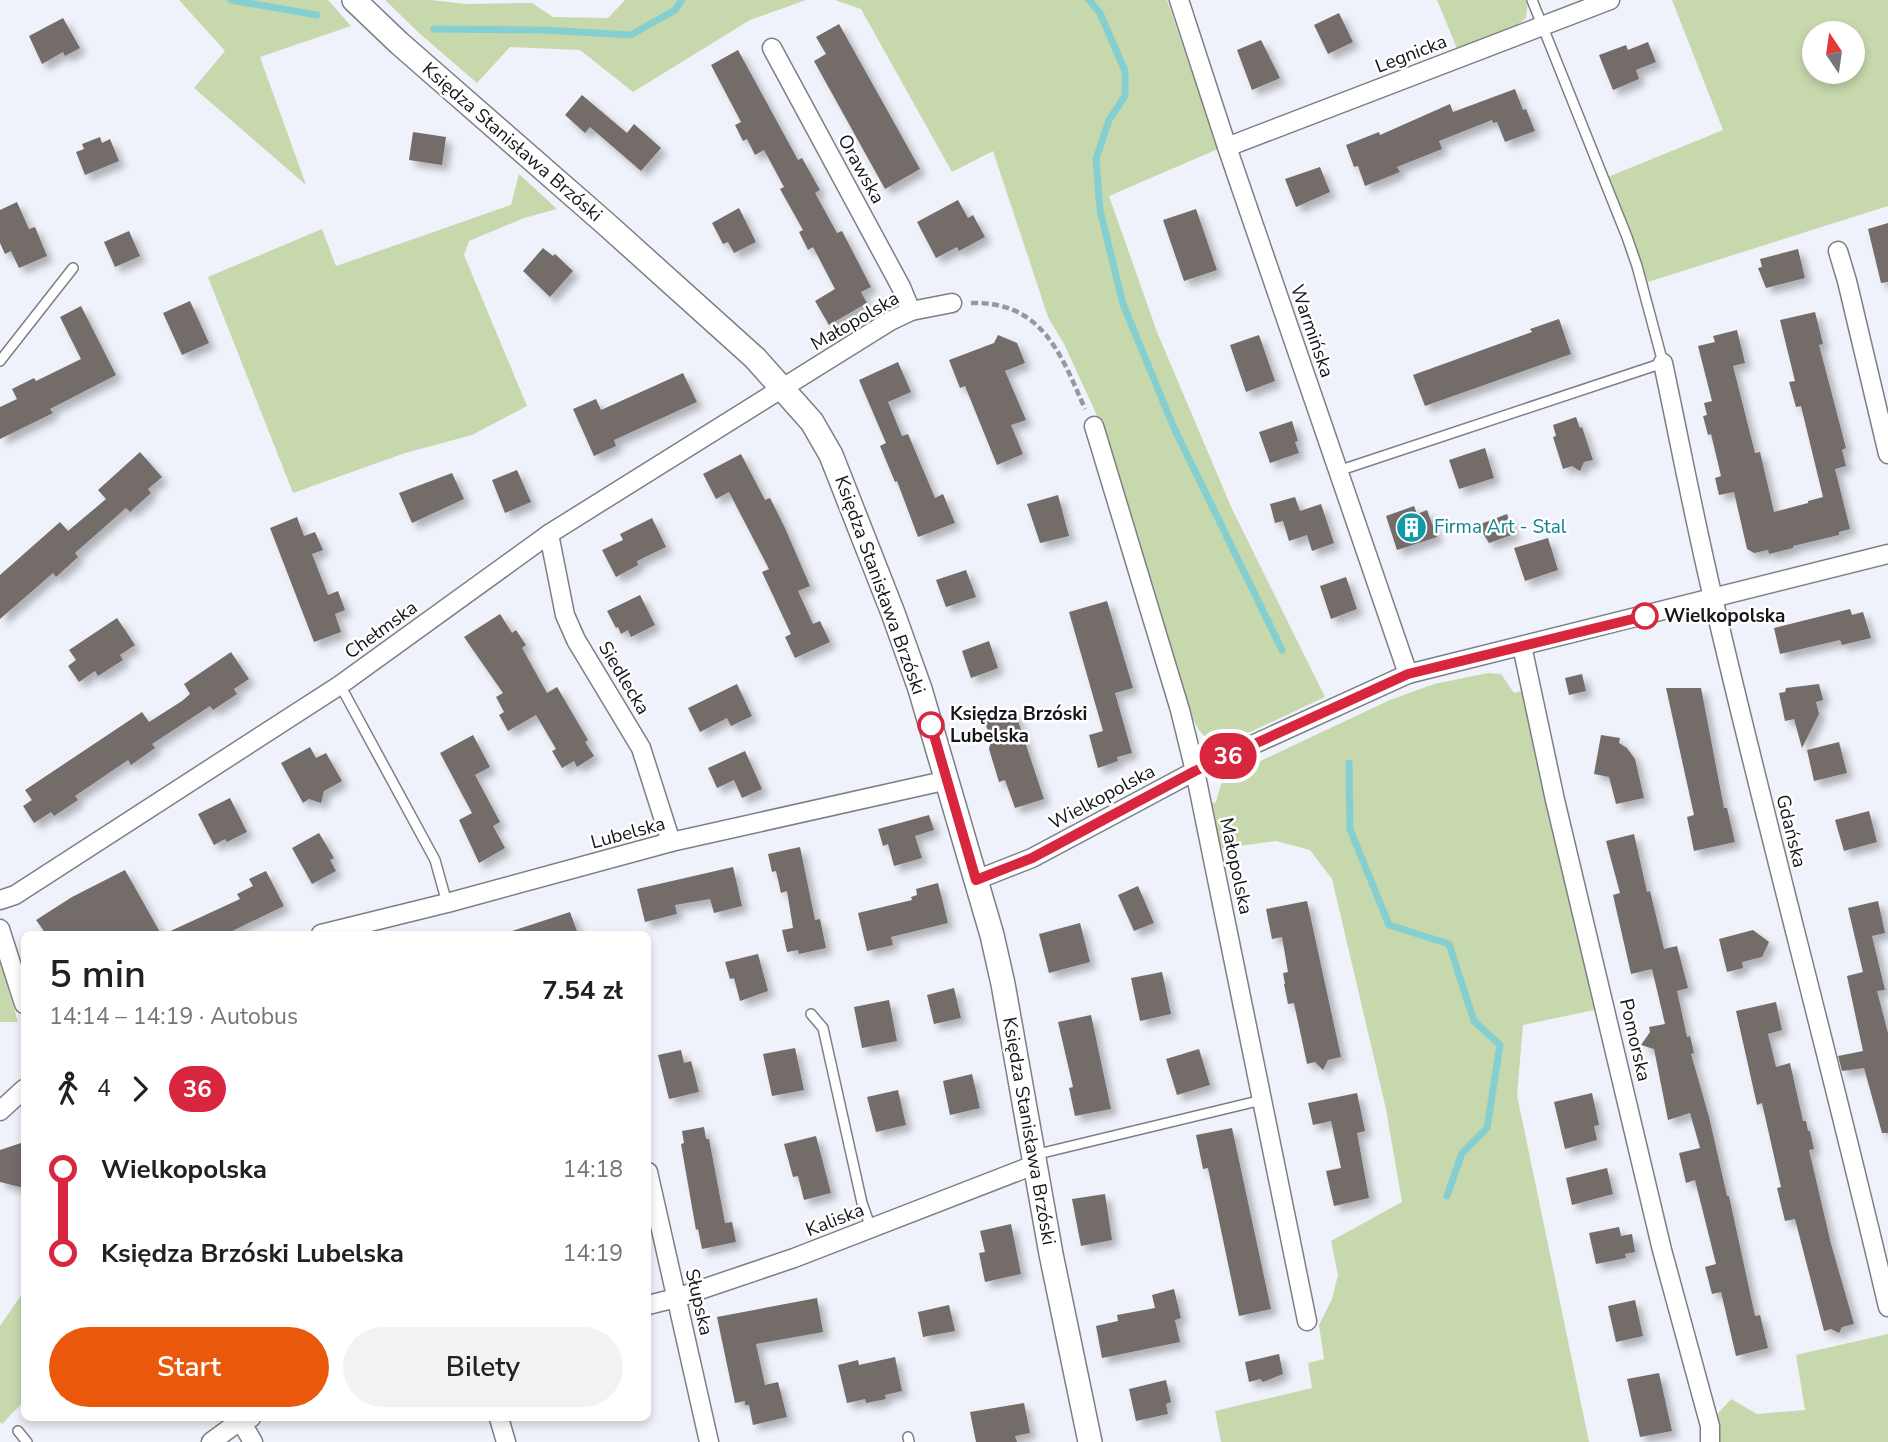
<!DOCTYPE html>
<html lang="pl">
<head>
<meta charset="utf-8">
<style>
	:root { --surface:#fff; --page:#f2f2f2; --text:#202124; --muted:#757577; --accent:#ea580c }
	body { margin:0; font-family:"Nunito Sans",sans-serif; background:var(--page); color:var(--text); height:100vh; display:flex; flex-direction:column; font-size:26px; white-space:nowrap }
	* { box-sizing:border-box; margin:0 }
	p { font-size:23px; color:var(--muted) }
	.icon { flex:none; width:38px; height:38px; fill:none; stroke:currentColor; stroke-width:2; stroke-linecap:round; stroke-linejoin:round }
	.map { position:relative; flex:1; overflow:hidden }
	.details { position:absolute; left:21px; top:931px; width:630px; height:490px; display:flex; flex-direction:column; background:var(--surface); border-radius:10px; box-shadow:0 4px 10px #0003 }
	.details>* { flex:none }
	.badge { padding:0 14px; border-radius:23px; font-size:24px; line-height:46px }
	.needle { width:46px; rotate:347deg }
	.tools { position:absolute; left:1802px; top:21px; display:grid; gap:14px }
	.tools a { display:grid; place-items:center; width:63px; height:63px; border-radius:50%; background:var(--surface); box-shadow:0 4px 10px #0003; font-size:35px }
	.map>.badge { position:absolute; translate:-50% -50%; box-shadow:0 0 0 4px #fff }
	.legs { display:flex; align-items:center; gap:10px; height:77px; padding:0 28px; font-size:23px }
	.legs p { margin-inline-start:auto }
	.headline { display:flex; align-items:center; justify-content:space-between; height:119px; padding:0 28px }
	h1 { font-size:38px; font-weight:600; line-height:52px }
	.primary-button { display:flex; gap:14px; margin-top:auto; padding:14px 28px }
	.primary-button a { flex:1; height:80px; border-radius:42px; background:var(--accent); color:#fff; font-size:28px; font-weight:600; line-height:80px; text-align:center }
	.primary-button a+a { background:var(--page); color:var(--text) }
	ul { padding:0 28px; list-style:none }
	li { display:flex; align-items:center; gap:24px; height:84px; font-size:26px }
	li i { display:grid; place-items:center; width:10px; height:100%; margin:0 9px; background:currentColor }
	li i::after { content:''; width:18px; height:18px; margin:-9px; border:5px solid; border-radius:50%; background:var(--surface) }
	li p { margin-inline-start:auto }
	li:first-child i { background:linear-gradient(#0000 50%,currentColor 0) }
	li:last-child i { background:linear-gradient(currentColor 50%,#0000 0) }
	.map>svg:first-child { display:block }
	.green { fill:#c8d8ad; fill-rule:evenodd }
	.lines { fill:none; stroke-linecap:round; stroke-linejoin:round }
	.stream { stroke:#85cfd1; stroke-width:7 }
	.building { fill:#736c68; filter:url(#shadow) }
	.service-casing { stroke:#7d7f86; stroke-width:12 }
	.minor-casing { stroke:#7d7f86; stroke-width:21 }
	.tertiary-casing { stroke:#7d7f86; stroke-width:26 }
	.path { stroke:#95989e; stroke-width:4.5; stroke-dasharray:7 3.5; stroke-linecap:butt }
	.service { stroke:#fff; stroke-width:9 }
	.minor { stroke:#fff; stroke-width:18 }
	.tertiary { stroke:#fff; stroke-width:23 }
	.line-1-casing { stroke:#fff; stroke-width:16 }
	.line-1 { stroke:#d7263d; stroke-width:10 }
	.stop-1-dot { fill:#fff; stroke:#d7263d; stroke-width:3.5 }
	.labels { text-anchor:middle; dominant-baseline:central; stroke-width:5; stroke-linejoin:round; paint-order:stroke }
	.street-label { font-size:19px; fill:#151619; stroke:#fff }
	.culture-label { font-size:19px; fill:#0d838f; stroke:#fff; text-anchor:start }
	.stop-label { font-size:19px; font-weight:bold; fill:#151619; stroke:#fff; text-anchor:start }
</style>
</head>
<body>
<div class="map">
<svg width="1888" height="1442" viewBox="0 0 1888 1442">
	<defs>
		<filter id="shadow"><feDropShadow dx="6" dy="6" stdDeviation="3.5" flood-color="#0004"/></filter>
	</defs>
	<rect width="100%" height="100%" fill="#eff2fa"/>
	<g class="green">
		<path d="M179,0H328L351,26L260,57L306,185L194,88L225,51Z"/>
		<path d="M385,0H431L467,4L532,3L553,17L608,18L625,0H806L750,20L633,92L580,50L510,47L477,83L419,33Z"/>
		<path d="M835,0H1167L1218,149L1109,196L1157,332L1232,509L1325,697L1233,740C1204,744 1201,735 1189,711L1100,422L1064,344L1048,317L993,151L952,172L861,9Z"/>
		<path d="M1437,0H1528L1526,18L1510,31L1458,51Z"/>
		<path d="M1672,0H1888V206L1648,282L1608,177L1723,130ZM1853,33V72H1815V33Z"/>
		<path d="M519,174L557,209L524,218L469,241L464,255L527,406L472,435L405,453L293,493L208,277L322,229L336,266L511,205Z"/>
		<path d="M1488,673L1501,674L1514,693L1521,691L1527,706L1599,1009L1523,1025L1517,1095L1589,1442H1221L1215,1411L1312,1388L1308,1363L1324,1359L1319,1325L1332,1299L1338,1275L1331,1241L1402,1202L1386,1109L1332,879L1310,850L1276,841L1218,849L1210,804L1216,802L1221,784L1233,774L1390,700L1434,684Z"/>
		<path d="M0,963L18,1022H0Z"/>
		<path d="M24,1291V1401L2,1424L0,1422V1326Z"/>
		<path d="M1888,1334V1442H1716L1713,1419L1731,1399L1757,1414L1805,1410L1796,1355Z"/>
	</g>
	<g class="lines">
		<g class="stream">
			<path d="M231,0L317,15"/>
			<path d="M1089,0L1100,13L1125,71V96L1109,120L1096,159L1100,210L1123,304L1174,428L1282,650"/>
			<path d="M434,29L542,30L631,35L675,10L682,0"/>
			<path d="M1349,763L1350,829L1389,925L1449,944L1474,1021L1500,1045L1487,1128L1462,1153L1447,1196"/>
		</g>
	</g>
	<g class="building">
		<path d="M1339,13L1353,42L1328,54L1314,25Z"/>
		<path d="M63,18L80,48L65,56L63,52L42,64L29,36Z"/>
		<path d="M839,24L920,169L885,189L814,61L826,54L816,37Z"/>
		<path d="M1261,40L1280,78L1252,90L1237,50Z"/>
		<path d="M1648,42L1656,62L1636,70L1639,79L1613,90L1599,55L1626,45L1628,50Z"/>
		<path d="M738,50L798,160L802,158L820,190L815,193L837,233L842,231L871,287L861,292L867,303L829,325L815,301L835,289L813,247L808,250L799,232L803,230L780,189L784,187L764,150L755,155L747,139L743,141L735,125L741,122L711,65Z"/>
		<path d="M1515,89L1523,110L1526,109L1535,131L1505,142L1497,122L1493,123L1492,120L1439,141L1442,149L1397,167L1400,172L1365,186L1358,166L1354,167L1346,145L1379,132L1380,135L1450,104L1453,112Z"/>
		<path d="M582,95L627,133L634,124L661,148L641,171L590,127L585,133L565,115Z"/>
		<path d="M413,132L446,137L442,165L409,160Z"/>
		<path d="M100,137L102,143L110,139L119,161L85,175L76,152L84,149L82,144Z"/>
		<path d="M1320,167L1330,192L1296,207L1285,179Z"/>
		<path d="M958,200L968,218L973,215L985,237L959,251L957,247L936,258L917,222Z"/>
		<path d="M17,202L29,229L35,227L47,256L19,268L11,251L5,254L0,243V210Z"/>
		<path d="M739,208L756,242L734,253L728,242L723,244L712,223Z"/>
		<path d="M1196,209L1217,270L1184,281L1163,220Z"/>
		<path d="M1888,223V282L1881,283L1868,229Z"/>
		<path d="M129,231L140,256L115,267L104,242Z"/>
		<path d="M543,248L553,256L555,254L573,271L550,297L523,271Z"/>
		<path d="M1798,249L1805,278L1766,288L1758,268L1762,267L1760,259Z"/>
		<path d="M190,301L209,343L182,355L163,313Z"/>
		<path d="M81,306L116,375L50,409L53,413L0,439V407L17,399L12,389L34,378L36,381L81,359L60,317Z"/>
		<path d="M1815,312L1823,344L1819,345L1846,448L1842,450L1846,466L1835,469L1850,529L1839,532V535L1793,546V548L1769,554L1768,550L1754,553L1747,549L1734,492L1719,495L1715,478L1721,476L1711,434L1708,435L1703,416L1707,415L1704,403L1712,401L1698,346L1715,342L1713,336L1737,330L1745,363L1733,366L1755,453L1760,452L1774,512L1808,503V501L1823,497L1801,406L1796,407L1789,382L1795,381L1780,320Z"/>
		<path d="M1559,319L1571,354L1425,406L1413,375L1532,332L1530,329Z"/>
		<path d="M998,335L1017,343L1025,363L1005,371L1026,420L1011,425L1023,454L997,465L965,386L960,388L949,360L994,343Z"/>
		<path d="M1259,335L1275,381L1246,392L1230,345Z"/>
		<path d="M898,362L911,392L888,402L902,436L908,434L935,498L943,494L955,523L918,537L897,481L895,482L880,446L886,443L859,380Z"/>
		<path d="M683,373L697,402L614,440L616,446L594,456L573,409L596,399L601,410Z"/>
		<path d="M1576,417L1580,428L1582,427L1593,460L1584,462L1580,471L1572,466L1563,469L1553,437L1556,436L1553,425Z"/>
		<path d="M1292,421L1298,441L1295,442L1299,453L1270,463L1259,432Z"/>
		<path d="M1485,448L1494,478L1459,489L1449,460Z"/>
		<path d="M140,452L162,477L148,489L151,493L130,512L126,508L75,553L78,557L56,577L53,573L0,619V575L60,522L68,531L106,499L98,490Z"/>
		<path d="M741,454L765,500L770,498L785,528L810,586L798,591L813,624L820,621L830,642L795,658L785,637L791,634L762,572L769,569L729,492L716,499L703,474Z"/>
		<path d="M517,470L531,502L505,513L492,480Z"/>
		<path d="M452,473L464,499L412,523L399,493Z"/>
		<path d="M1058,495L1069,536L1040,543L1027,504Z"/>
		<path d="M1295,497L1300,511L1321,504L1334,543L1312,551L1307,535L1289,541L1283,521L1275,523L1270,504Z"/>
		<path d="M1414,506L1417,514L1427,510L1437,537L1397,550L1386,516Z"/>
		<path d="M1507,514L1514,534L1489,543L1478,525Z"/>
		<path d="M297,517L304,536L315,532L323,550L312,554L328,595L338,591L345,610L335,614L341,632L314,642L270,528Z"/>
		<path d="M652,518L666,547L637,561L638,565L616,577L602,550L623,540L620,534Z"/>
		<path d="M1548,538L1558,570L1525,581L1514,548Z"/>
		<path d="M966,570L976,597L946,607L936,580Z"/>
		<path d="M1346,577L1357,609L1331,619L1320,586Z"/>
		<path d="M640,595L655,625L631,637L628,630L621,634L618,627L616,628L607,611Z"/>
		<path d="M1107,601L1133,688L1115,693L1132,753L1117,757L1118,761L1098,768L1089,735L1103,731L1069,612Z"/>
		<path d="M1850,609L1852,615L1863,612L1871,638L1842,645L1840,640L1780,654L1774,628Z"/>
		<path d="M500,614L512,633L516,630L526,645L522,648L547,693L557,687L588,740L585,742L594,756L577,767L574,761L562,768L552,751L556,749L536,715L508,731L499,715L504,712L496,697L503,693L464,637Z"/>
		<path d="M117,618L135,645L120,655L123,660L98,676L95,671L79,682L68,666L76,660L69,650Z"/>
		<path d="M989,641L998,668L971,678L962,651Z"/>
		<path d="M231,652L249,679L234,689L237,694L213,710L210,706L152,744L155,748L131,765L128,760L75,796L78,800L54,816L51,812L34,823L23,806L32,800L25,790L142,712L149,722L182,701L190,694L184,684Z"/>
		<path d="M1582,674L1586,691L1569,695L1565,678Z"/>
		<path d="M737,684L752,716L731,726L727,718L700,732L688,708Z"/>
		<path d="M1819,684L1823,700L1816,702L1819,714L1802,748L1794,719L1785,721L1779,693L1785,692L1786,688Z"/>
		<path d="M1666,688H1701L1724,808H1727L1735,842L1694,851L1687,817L1694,815Z"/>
		<path d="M1015,712L1044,799L1015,808L1005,780L999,782L989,749L991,741L985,722Z"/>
		<path d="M473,735L490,767L475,775L500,822L493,826L505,848L479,863L459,820L472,813L440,753Z"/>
		<path d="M1601,735L1620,738L1619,743L1627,748L1635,759L1644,798L1616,804L1609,777L1594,774Z"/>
		<path d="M1839,742L1847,773L1814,781L1807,750Z"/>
		<path d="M310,747L316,758L326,753L342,781L324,791L321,803L309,799L303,803L281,763Z"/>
		<path d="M745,751L762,789L742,798L734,780L717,788L708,768Z"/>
		<path d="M230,798L247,832L227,842L225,839L214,845L198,814Z"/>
		<path d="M1869,811L1877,842L1844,851L1835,820Z"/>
		<path d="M929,815L934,830L915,836L922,858L894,866L888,844L883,846L878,829Z"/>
		<path d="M319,833L334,858L330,860L336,871L312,884L292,848Z"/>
		<path d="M1634,834L1647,892L1650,891L1664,949L1677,946L1688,988L1677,991L1687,1037L1690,1036L1694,1053L1691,1054L1709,1117L1727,1196H1729L1755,1316L1760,1315L1768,1348L1736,1356L1721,1292L1712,1294L1705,1267L1716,1264L1695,1180L1686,1183L1679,1153L1700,1148L1690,1113L1668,1120L1654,1049L1641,1045L1650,1032L1649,1027L1665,1024L1652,969L1631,974L1613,895L1620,893L1606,841Z"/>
		<path d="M800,847L815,920L820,919L826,948L799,954L798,950L787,952L782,930L793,928L787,891L781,893L776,871L772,872L768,854Z"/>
		<path d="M733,867L742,906L714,913L710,899L675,905L677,914L645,922L637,889Z"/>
		<path d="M125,870L161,934H46L36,920L72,897Z"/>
		<path d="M266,871L284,906L226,934H164L240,899L237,894L253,886L249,879Z"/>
		<path d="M938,883L948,923L891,937L893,945L867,951L858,913L912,900L911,897L917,895L916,889Z"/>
		<path d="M1138,886L1154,923L1134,931L1118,895Z"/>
		<path d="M1307,901L1341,1057L1328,1060L1323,1070L1315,1062L1307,1064L1294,1003L1288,1004L1284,984H1285L1283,973L1288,972L1282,937L1272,939L1266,909Z"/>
		<path d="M1878,901L1885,933L1872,936L1885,990L1877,991L1888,1033V1133H1882L1864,1068L1842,1071L1838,1056L1863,1051L1847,976L1863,972L1848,908Z"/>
		<path d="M570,912L578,934H513L512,931Z"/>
		<path d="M1080,923L1090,962L1049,973L1039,934Z"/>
		<path d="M1753,930L1769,942L1762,957L1742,962L1743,968L1727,972L1719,939Z"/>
		<path d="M758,954L768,991L740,1001L734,978L730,979L725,962Z"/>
		<path d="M1162,972L1171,1014L1140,1021L1131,978Z"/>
		<path d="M954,988L961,1018L934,1024L927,995Z"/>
		<path d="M889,1000L897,1041L862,1048L854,1007Z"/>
		<path d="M1776,1002L1782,1030L1768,1034L1776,1067L1790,1063L1803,1121H1806L1808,1131H1810L1814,1149L1809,1150L1831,1244L1854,1324L1842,1327L1839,1333L1831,1329L1824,1331L1795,1219L1785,1221L1777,1188L1781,1187L1762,1103L1757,1105L1736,1011Z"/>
		<path d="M1091,1015L1111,1109L1075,1116L1069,1088L1073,1087L1058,1022Z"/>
		<path d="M795,1048L804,1090L772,1096L763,1054Z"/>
		<path d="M1199,1049L1210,1085L1177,1095L1166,1059Z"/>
		<path d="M681,1050L684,1063L691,1061L699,1092L669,1099L658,1055Z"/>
		<path d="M972,1074L980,1108L950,1115L943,1081Z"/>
		<path d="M898,1090L906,1125L876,1132L867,1097Z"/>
		<path d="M1357,1093L1365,1131L1357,1133L1369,1198L1334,1206L1326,1171L1341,1168L1331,1121L1313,1125L1308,1103Z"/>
		<path d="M1592,1093L1599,1125L1594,1126L1597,1140L1565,1149L1554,1102Z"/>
		<path d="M704,1127L706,1139H709L725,1223L732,1222L736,1242L702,1249L698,1229L696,1230L681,1144L684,1143L682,1131Z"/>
		<path d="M1232,1128L1271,1309L1239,1316L1208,1168L1203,1169L1196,1135Z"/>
		<path d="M816,1136L831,1193L804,1200L798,1176L793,1177L784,1144Z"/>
		<path d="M24,1142V1188L0,1182V1150Z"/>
		<path d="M1607,1168L1613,1194L1572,1205L1566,1178Z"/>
		<path d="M1105,1194L1112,1240L1081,1246L1072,1199Z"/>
		<path d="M1011,1224L1021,1274L985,1282L979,1253L985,1252L980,1231Z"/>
		<path d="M1619,1227L1621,1236L1632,1234L1635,1252L1625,1254L1626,1258L1596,1264L1589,1233Z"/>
		<path d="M1174,1289L1181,1318L1175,1320L1180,1342L1102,1358L1096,1326L1118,1321L1117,1315L1155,1308L1152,1295Z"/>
		<path d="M817,1298L823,1332L756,1344L765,1385L778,1382L787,1417L753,1425L749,1405H745V1401L735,1403L717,1317Z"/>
		<path d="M1635,1300L1643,1336L1616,1342L1608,1306Z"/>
		<path d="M949,1305L955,1331L923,1337L918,1312Z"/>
		<path d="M1279,1354L1283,1374L1263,1382L1260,1379L1249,1382L1245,1362Z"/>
		<path d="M895,1357L902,1391L885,1395L886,1399L866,1403L865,1399L847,1403L838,1365L858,1360L859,1365Z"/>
		<path d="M1659,1373L1672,1431L1640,1437L1627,1379Z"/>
		<path d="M1166,1380L1171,1402L1166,1404L1168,1414L1136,1421L1129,1389Z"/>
		<path d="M1024,1403L1030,1433L1015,1436L1017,1442H976L970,1412Z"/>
	</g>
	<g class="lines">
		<defs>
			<g id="service">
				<path d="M0,361L73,268"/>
				<path d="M1338,471L1663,363L1637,266L1627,237L1532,0"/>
				<path d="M340,685L435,860L447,903"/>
				<path d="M811,1014L823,1028L862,1203L871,1228"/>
				<path d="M1034,1155L1262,1100"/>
				<path d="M18,1431L27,1442"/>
				<path d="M908,1437L909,1442"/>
			</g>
			<g id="minor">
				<path d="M1179,0L1227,147L1408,674"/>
				<path d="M772,48L901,287L911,311"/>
				<path d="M1227,147L1610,0"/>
				<path d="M1838,251L1847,281L1888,454"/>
				<path d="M1663,363C1680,443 1695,523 1714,602C1769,838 1833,1071 1888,1307"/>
				<path d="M1094,426L1180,710L1195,771L1307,1321"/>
				<path d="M549,534L565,615L576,640L641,748L671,842"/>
				<path d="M1522,646L1555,800L1662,1250L1710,1426V1442"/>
				<path d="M976,880L1032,858L1195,771L1408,674L1888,554"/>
				<path d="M0,900L15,895L340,685L549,534L890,321L911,311L952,303"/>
				<path d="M0,929L24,1004"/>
				<path d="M321,934L447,903L671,842L948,780"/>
				<path d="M0,1111L24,1089"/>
				<path d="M648,1172L709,1442"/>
				<path d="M648,1305L676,1298L794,1258L1034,1165"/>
				<path d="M239,1418L253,1442"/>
				<path d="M499,1418L506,1442"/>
				<path d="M211,1442L241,1420L251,1418"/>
			</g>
			<path id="tertiary" d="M354,0L399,43L605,223L755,358L812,422L831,455L893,613L920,689L992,935L1003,984L1051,1254L1090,1442"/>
		</defs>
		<use href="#service" class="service-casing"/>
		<use href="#minor" class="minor-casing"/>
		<use href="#tertiary" class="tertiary-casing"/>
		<path class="path" d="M971,303C1042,301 1061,354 1085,409"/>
		<use href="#service" class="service"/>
		<use href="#minor" class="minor"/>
		<use href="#tertiary" class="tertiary"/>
	</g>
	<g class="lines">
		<defs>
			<path id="line-1" d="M931,725L976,880L1032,858L1195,771L1408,674L1645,616"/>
		</defs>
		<use href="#line-1" class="line-1-casing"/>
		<use href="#line-1" class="line-1"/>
	</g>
	<defs>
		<symbol id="building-disc" viewBox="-11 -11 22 22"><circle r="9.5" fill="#0f9aa8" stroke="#fff"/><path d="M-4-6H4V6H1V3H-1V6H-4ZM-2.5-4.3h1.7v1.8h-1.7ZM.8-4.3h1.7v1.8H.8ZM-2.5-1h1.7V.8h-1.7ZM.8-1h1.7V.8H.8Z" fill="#fff"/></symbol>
	</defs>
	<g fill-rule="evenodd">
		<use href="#building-disc" x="1394" y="510" width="35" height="35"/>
	</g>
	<g class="stop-1-dot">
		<circle cx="1645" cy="616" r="12"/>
		<circle cx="931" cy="725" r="12"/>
	</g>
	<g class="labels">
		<g class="street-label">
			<text transform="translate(1411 54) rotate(-21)">Legnicka</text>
			<text transform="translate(512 142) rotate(41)">Księdza Stanisława Brzóski</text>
			<text transform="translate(861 169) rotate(61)">Orawska</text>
			<text transform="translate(855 321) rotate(-30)">Małopolska</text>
			<text transform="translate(1312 331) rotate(71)">Warmińska</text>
			<text transform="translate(880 585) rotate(70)">Księdza Stanisława Brzóski</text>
			<text transform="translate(381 630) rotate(-36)">Chełmska</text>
			<text transform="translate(624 678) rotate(59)">Siedlecka</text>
			<text transform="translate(1102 797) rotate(-28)">Wielkopolska</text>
			<text transform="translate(1791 831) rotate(76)">Gdańska</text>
			<text transform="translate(628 833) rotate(-15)">Lubelska</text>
			<text transform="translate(1236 866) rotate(78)">Małopolska</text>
			<text transform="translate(1635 1040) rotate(77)">Pomorska</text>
			<text transform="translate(1029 1131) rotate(80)">Księdza Stanisława Brzóski</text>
			<text transform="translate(835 1220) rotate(-21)">Kaliska</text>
			<text transform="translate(699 1302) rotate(77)">Słupska</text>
		</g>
		<g class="culture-label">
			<text x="1434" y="527">Firma Art - Stal</text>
		</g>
		<g class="stop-label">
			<text x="1664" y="616">Wielkopolska</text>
			<text x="950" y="714">Księdza Brzóski<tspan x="950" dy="22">Lubelska</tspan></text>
		</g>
	</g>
</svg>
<div class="tools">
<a><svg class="needle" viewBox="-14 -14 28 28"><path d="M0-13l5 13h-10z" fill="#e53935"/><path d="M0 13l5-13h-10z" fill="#757577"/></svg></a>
</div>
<b class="badge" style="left:1228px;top:756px;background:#d7263d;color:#fff">36</b>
<section class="details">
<div class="headline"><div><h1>5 min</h1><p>14:14 – 14:19 · Autobus</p></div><b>7.54 zł</b></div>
<div class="legs"><svg class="icon" aria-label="walk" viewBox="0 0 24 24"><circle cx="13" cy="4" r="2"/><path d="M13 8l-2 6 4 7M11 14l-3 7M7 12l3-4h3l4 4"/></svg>4<svg class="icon" aria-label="forward" viewBox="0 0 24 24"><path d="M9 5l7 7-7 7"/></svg><b class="badge" style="background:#d7263d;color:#fff">36</b></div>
<ul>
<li><i style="color:#d7263d"></i><b>Wielkopolska</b><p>14:18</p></li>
<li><i style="color:#d7263d"></i><b>Księdza Brzóski Lubelska</b><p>14:19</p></li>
</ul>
<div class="primary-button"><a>Start</a><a>Bilety</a></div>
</section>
</div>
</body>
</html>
